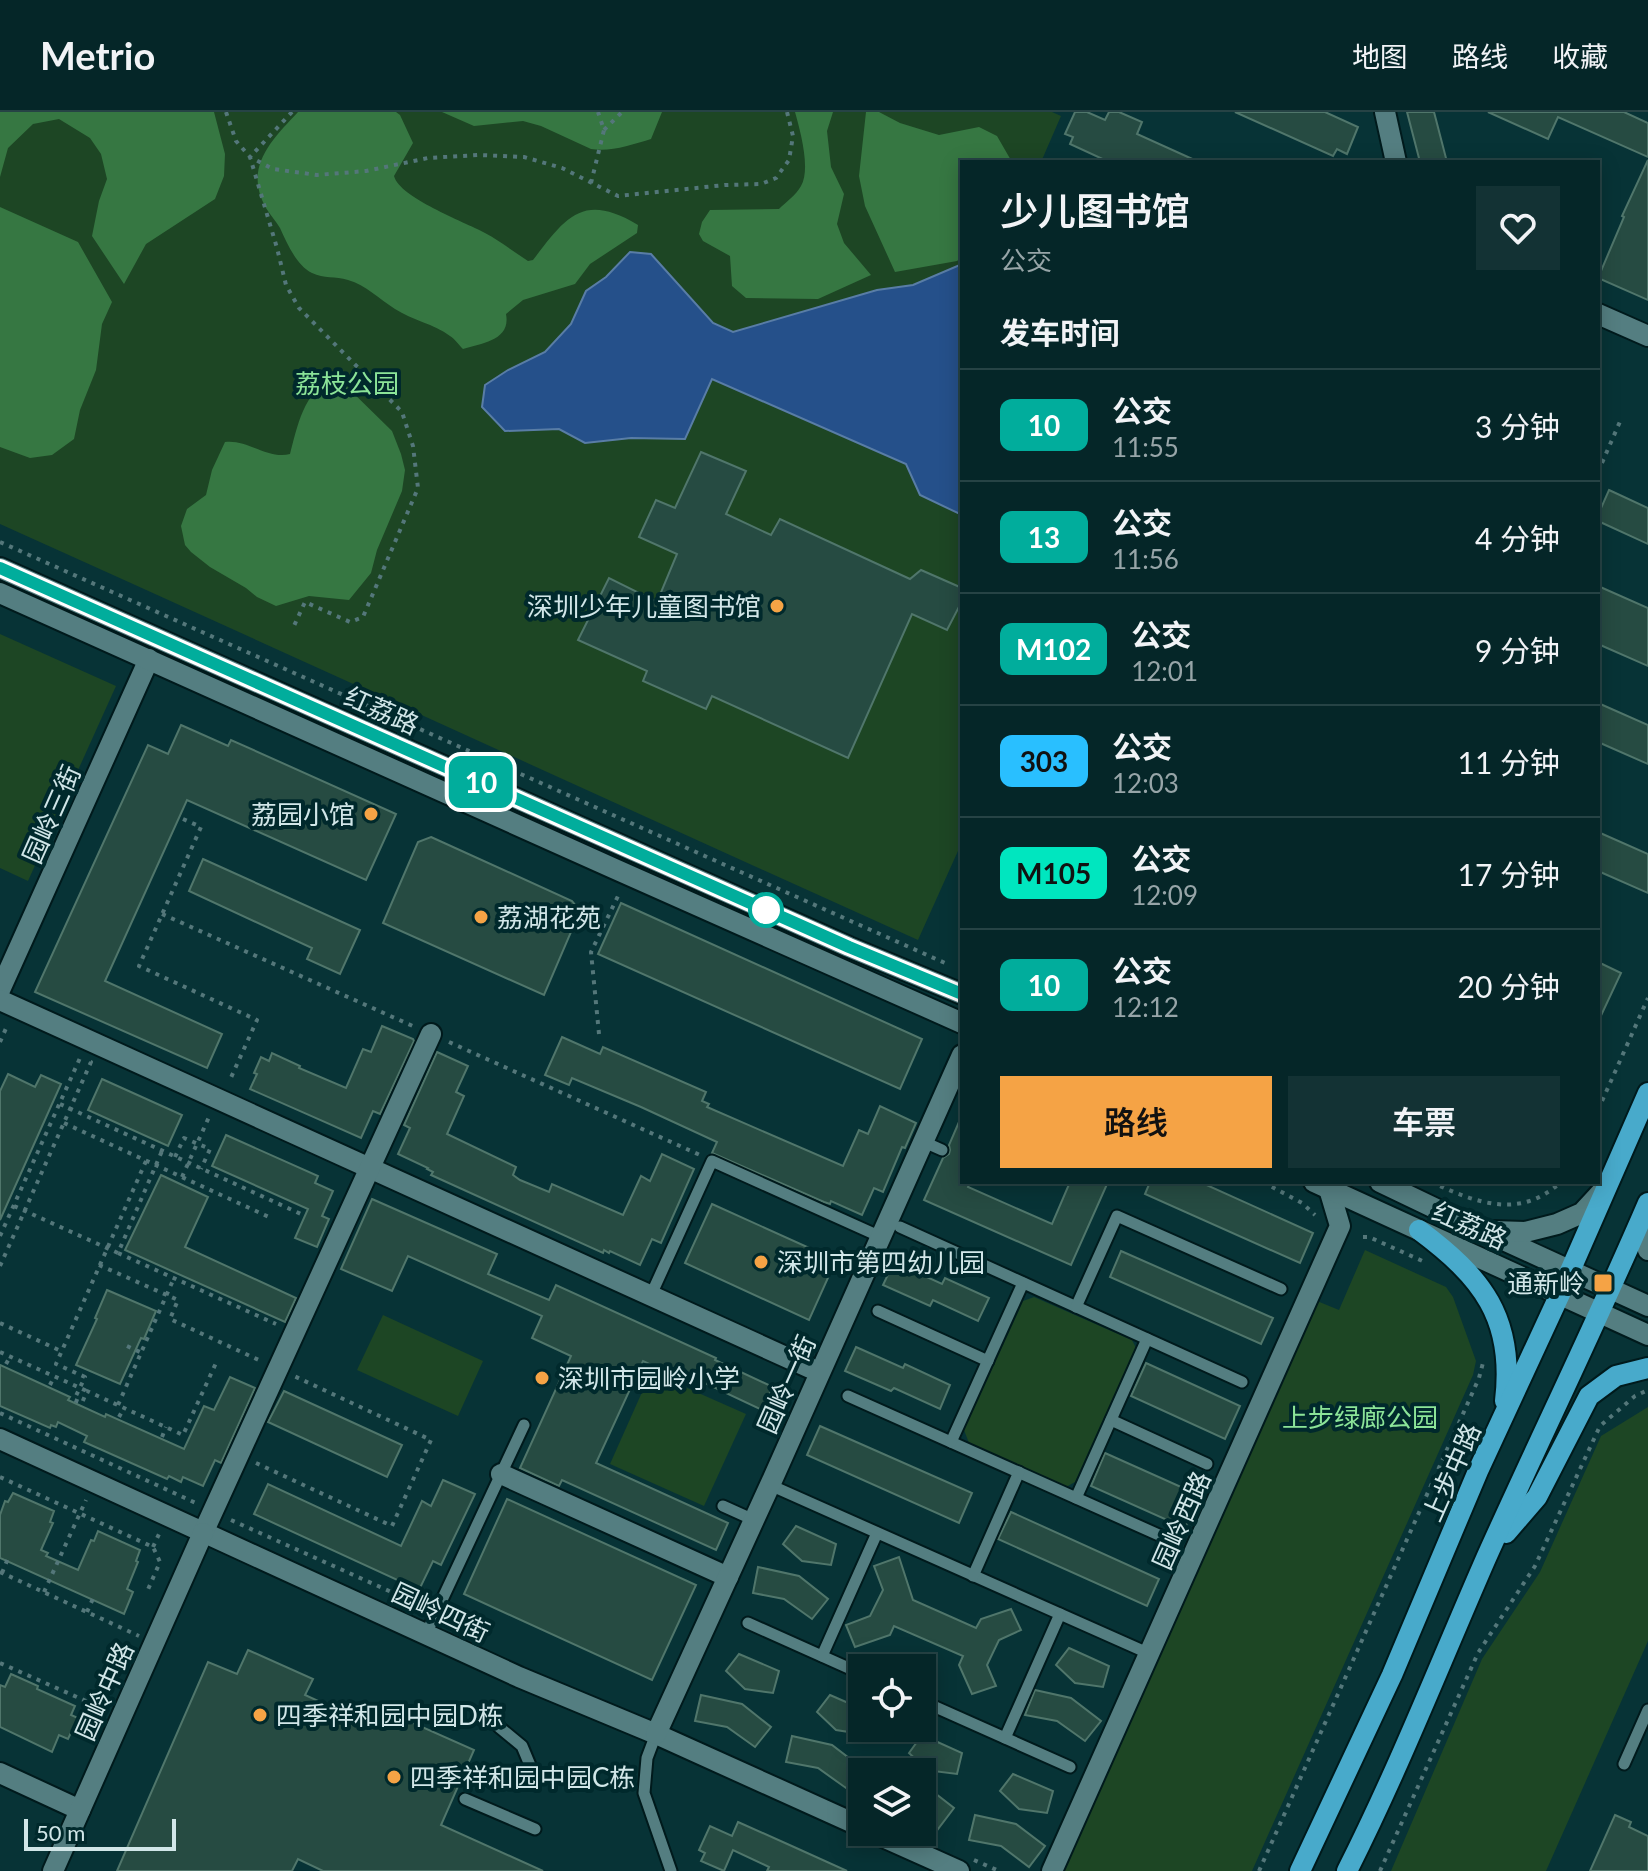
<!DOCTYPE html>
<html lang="zh">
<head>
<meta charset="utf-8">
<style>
	:root { --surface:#052628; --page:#133234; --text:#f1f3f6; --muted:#97a5a8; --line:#264345; --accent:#f5a345 }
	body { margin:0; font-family:Lato,"Noto Sans SC",sans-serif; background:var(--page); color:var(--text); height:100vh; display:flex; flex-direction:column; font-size:30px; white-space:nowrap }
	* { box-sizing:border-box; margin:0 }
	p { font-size:26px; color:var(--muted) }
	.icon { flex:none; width:44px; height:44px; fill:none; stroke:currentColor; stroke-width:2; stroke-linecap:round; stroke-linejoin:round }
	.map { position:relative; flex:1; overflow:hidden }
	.sheet { position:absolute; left:960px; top:48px; width:640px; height:1024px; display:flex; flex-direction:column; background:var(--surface); border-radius:0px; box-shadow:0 4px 20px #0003,0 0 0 2px var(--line) }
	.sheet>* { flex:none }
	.badge { padding:0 16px; border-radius:12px; font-size:28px; line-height:52px }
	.buttons { position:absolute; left:848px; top:1542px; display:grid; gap:16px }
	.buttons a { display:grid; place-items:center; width:88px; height:88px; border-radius:0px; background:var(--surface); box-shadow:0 4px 20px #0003,0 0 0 2px var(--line); font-size:40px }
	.scale { position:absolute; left:24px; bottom:20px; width:152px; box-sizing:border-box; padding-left:8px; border:4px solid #d1e6e8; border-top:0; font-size:22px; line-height:28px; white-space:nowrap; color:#d1e6e8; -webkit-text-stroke:6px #00292c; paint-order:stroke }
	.map>.badge { position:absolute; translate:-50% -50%; box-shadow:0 0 0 4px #fff }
	h2 { padding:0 40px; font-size:30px; line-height:72px }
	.round { display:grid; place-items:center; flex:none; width:84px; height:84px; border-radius:0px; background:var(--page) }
	.overview { display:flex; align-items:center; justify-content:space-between; height:136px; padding:0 40px }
	h1 { font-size:38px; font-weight:600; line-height:60px }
	.action { display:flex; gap:16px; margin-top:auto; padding:16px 40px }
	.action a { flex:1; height:92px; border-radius:0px; background:var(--accent); color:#111; font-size:32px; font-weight:600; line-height:92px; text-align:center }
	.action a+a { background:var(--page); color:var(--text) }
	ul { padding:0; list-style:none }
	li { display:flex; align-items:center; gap:24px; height:112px; padding:0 40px; border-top:2px solid var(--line) }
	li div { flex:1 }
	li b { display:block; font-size:30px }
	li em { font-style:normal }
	li .badge { min-width:88px; font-weight:700; text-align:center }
	header { display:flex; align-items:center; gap:48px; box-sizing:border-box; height:112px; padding:0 40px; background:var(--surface); border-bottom:2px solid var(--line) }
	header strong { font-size:38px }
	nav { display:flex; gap:44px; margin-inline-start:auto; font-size:28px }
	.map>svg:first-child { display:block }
	.green { fill:#1d4624 }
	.forest { fill:#367742 }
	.water { fill:#25508a; stroke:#597da6; stroke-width:2 }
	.building { fill:#264b42; stroke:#50766b; stroke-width:2 }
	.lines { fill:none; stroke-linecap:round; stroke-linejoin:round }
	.lane-casing { stroke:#001a1c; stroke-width:15 }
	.street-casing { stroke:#001a1c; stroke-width:24 }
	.secondary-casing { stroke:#001a1c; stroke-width:24 }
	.primary-casing { stroke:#001a1c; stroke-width:24 }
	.path { stroke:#54777a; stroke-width:4; stroke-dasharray:4 6; stroke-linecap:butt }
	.lane { stroke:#547e81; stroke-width:11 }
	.street { stroke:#547e81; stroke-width:20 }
	.secondary { stroke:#547e81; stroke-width:20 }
	.primary { stroke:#48aacb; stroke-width:20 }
	.path-bridge { stroke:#54777a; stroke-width:4; stroke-dasharray:4 6; stroke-linecap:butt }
	.line-casing { stroke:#fff; stroke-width:18 }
	.line { stroke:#01ad9c; stroke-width:12 }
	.poi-dot { fill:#f5a345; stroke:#00292c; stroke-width:3 }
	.stop-dot { fill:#fff; stroke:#01ad9c; stroke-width:4 }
	.labels { text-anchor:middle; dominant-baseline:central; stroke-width:8; stroke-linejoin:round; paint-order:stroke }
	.park-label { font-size:26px; fill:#8be498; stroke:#00292c }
	.poi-label { font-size:26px; fill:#d1e6e8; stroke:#00292c; text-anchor:start }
	.street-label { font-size:26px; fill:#d1e6e8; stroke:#00292c }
</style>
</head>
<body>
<header>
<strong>Metrio</strong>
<nav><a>地图</a><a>路线</a><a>收藏</a></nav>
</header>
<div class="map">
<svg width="1648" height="1759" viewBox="0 0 1648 1759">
	<rect width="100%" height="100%" fill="#073336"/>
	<g class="green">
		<path d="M0,0H1052L1061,4L1041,50H962V730L918,828C612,690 306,550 0,412Z"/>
		<path d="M0,522L116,574L28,769L0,756Z"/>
		<path d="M1365,1138L1446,1175L1453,1185L1476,1249L1473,1263L1252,1759H1063L1317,1189L1339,1198Z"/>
		<path d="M1034,1185L1132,1228L1136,1236L1075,1370L1066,1375L969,1331L964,1318L1023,1189Z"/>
		<path d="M383,1203L483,1249L458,1304L357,1258Z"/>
		<path d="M651,1260L746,1302L704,1394L610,1352Z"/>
		<path d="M1648,1295V1529L1546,1759H1391L1482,1547L1540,1460L1601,1324Z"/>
	</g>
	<g class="forest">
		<path d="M0,0H214L225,42L224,64L215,87L146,132L124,172L92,124L99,89L107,67L101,42L90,26L59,7L33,12L8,36L0,65Z"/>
		<path d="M298,0H396L400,3L413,31L394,64C400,86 463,109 485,121C500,129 514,140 528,149L533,148C566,105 583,80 638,113L637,121L590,152L575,172L523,188L506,202C511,228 483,231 463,237C459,233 455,227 450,224C434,212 412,208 395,197C379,187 366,173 348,168C335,164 324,167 312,161C296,153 287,131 280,116C276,109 270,103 266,96C243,55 272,28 298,0Z"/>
		<path d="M442,0H662L651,27C631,33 611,40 591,37L541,14L523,9L474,14Z"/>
		<path d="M795,0H833L827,19L831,55L844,82L837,112L844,131L871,163L818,187L746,186L732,174L730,144L703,129L699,122L702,110L710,98L779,97C786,90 796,83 801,74C811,57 800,18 795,0Z"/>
		<path d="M866,0H879L900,11L939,23L979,15L997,24L1012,50H962V145L957,149L895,160L865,94L859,64Z"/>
		<path d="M0,95L78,130L112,190L102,212L96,258L80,298L74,327L52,343L30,346L0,335Z"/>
		<path d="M333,268L342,270L392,319L401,342L405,358L402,379L377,438L371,461L349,488L309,484L276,494L257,485L246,476L210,455L191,440L185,433L181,414L187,397L206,383L212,358L225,330C247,327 269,348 290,342C297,316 304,277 333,268Z"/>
	</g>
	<path class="water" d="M630,140L651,142L713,211L733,220L877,178L913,173L962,152V403L920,383L906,352L712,267L685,327L631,326L585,331L559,317L505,319L482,295L485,273L508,258L545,240L571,212L586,179L606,165Z"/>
	<g class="building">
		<path d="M1075,0H1087L1105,8L1109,0H1119L1142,10L1137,22L1199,50H1109L1070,32L1073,25L1065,22Z"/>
		<path d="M1235,0H1325L1358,15L1347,42L1337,37L1333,44Z"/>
		<path d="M1407,0H1434L1447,50H1420Z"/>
		<path d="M1488,0H1624L1648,11V45L1558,5L1548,27Z"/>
		<path d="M1648,48V188L1598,166L1624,105L1622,104Z"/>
		<path d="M701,340L746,359L726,402L771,423L780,407L910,467L921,458L962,476V489L947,518L912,502L848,646L712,584L706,597L643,569L647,559L578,528L609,466L657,490L677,442L639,425L656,388L675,396Z"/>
		<path d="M1609,378L1648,396V432L1598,409V403Z"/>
		<path d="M1598,474L1648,496V554L1598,532Z"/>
		<path d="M1598,591L1648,613V652L1598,630Z"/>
		<path d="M181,613L228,634L231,628L396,702L366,768L187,688L105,869L222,922L207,956L35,880L148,633L168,642Z"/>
		<path d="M1598,720L1648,742V781L1598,759Z"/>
		<path d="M431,725L572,789L580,799L544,883L383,811L418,730Z"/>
		<path d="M203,747L360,818L340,862L307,847L312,836L189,779Z"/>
		<path d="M621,791L922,927L900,977L598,842Z"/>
		<path d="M1598,850L1621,861L1598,910Z"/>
		<path d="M382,914L413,927L414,929L380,1002L373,999L361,1026L250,977L257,962L254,961L261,945L269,949L272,941L300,954L299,956L346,976L363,937L371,940Z"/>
		<path d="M562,925L600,942L603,935L706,980L702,989L709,992L707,995L843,1054L859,1018L868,1022L880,994L916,1011L905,1036L902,1035L883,1080L874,1076L862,1103L831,1089L830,1092L824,1090L712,1041L717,1030L641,995L572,966L569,973L545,963Z"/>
		<path d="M437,940L468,954L456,980L464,984L447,1022L516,1055L513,1063L520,1068L549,1080L552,1072L623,1103L641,1064L650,1069L662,1042L694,1057L661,1131L652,1127L640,1153L610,1139L609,1141L604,1138L603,1141L431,1063L433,1060L427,1057L428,1056L398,1042L410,1016L404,1013Z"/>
		<path d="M8,962L35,975L41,963L61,972L0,1108V979Z"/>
		<path d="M102,967L182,1003L168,1034L88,998Z"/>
		<path d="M962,1003V1070H970L968,1075L1052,1112L1070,1070H1108L1071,1153L924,1088L943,1046L949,1042L950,1038L949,1033Z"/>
		<path d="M226,1023L318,1064L315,1071L333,1079L322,1104L329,1107L317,1135L295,1126L308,1097L212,1054Z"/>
		<path d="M161,1063L208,1085L185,1135L296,1186L285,1210L125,1138Z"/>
		<path d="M1150,1070H1200L1313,1121L1300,1151L1145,1082Z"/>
		<path d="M372,1087L497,1142L488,1162L549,1188L556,1173L716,1246L715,1248L773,1275L762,1298L705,1271L702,1276L643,1249L596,1351L728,1411L716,1438L562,1368L559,1374L520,1356L571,1244L532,1226L542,1204L408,1144L392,1179L341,1157Z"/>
		<path d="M712,1092L836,1148L809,1208L685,1151Z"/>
		<path d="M1121,1139L1273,1206L1261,1232L1110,1165Z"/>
		<path d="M894,1150L942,1172L945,1166L989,1186L978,1209L933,1188L930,1194L883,1173Z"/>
		<path d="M107,1178L156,1199L144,1227L141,1226L120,1272L76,1253L97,1207L95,1206Z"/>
		<path d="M856,1235L903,1256L905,1252L950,1273L940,1297L894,1276L891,1279L845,1259Z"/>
		<path d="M1146,1251L1240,1294L1225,1327L1131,1284Z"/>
		<path d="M0,1253L70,1285L68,1288L105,1305L106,1302L184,1337L204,1294L214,1298L230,1265L255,1276L221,1351L215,1348L203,1374L183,1365L181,1370L169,1364L167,1367L84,1330L87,1324L58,1310L56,1315L51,1313L50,1316L0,1294Z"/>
		<path d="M284,1279L402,1333L387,1365L268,1310Z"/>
		<path d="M820,1314L972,1381L959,1411L807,1343Z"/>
		<path d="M1105,1341L1199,1383L1185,1416L1091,1374Z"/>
		<path d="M443,1368L475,1382L441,1453L433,1449L419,1478L254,1402L268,1372L401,1434L422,1389L431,1394Z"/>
		<path d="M13,1381L54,1399L50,1410L53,1411L41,1438L48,1441L46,1444L78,1458L91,1428L94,1429L98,1419L140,1438L136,1449L138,1450L127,1477L133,1480L124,1502L0,1446V1403L5,1389L8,1390Z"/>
		<path d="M507,1387L696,1473L652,1568L464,1482Z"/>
		<path d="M1011,1400L1159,1467L1147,1494L998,1427Z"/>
		<path d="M796,1414L836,1432L831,1453L802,1449L783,1432Z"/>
		<path d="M899,1445L913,1488L976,1516L981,1507L1011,1497L1021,1518L999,1528L987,1553L996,1574L972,1582L959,1553L963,1544L894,1514L890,1523L855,1535L846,1513L870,1504L883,1478L874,1454Z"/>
		<path d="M758,1455L799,1464L828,1487L812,1507L784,1487L753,1481Z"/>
		<path d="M1069,1536L1109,1554L1103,1575L1075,1571L1056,1553Z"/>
		<path d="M248,1538L313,1567L305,1583L377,1616L384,1598L474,1638L441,1713L543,1759H323L298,1747L292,1759H117L208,1550L237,1562Z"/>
		<path d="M739,1542L779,1559L773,1581L745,1577L726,1559Z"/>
		<path d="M11,1562L38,1574L37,1577L75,1594L71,1603L78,1606L68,1627L59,1623L52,1640L0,1615V1573L5,1575Z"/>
		<path d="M1035,1578L1071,1586L1101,1609L1085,1629L1057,1609L1025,1603Z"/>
		<path d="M701,1583L742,1592L771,1615L755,1635L727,1615L695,1609Z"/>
		<path d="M830,1583L862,1597V1622L836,1618L817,1600Z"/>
		<path d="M922,1623L962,1641L957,1662L917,1657L920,1651L909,1641Z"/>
		<path d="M792,1624L832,1633L862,1656L846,1676L818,1656L786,1650Z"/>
		<path d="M1013,1662L1053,1679L1047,1701L1019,1697L1000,1679Z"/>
		<path d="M922,1671L954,1696L938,1717L922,1705Z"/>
		<path d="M975,1703L1016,1712L1045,1734L1029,1755L1001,1734L969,1728Z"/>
		<path d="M1615,1703L1631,1710L1629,1715L1648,1724V1759H1590Z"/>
		<path d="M738,1710L794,1735L847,1759H767L769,1755L733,1738L724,1759L701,1749L705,1741L699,1738L710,1714L732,1724Z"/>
	</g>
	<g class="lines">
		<defs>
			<g id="lane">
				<path d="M924,1030L942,1038"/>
				<path d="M900,1115L1242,1270"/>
				<path d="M651,1183L712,1049L881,1125"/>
				<path d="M1076,1195L1117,1104L1281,1177"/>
				<path d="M878,1199L988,1249"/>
				<path d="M848,1284L1170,1428"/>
				<path d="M1111,1308L1207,1352"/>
				<path d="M951,1330L1023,1171"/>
				<path d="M770,1373L1150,1542"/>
				<path d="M1076,1386L1147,1227"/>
				<path d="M723,1394L754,1408"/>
				<path d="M973,1464L1019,1360"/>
				<path d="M748,1511L862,1562"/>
				<path d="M426,1522L524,1313"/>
				<path d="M822,1544L877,1421"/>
				<path d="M922,1589L1070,1655"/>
				<path d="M499,1615L522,1634L532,1658"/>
				<path d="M656,1622L647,1646L644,1681L671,1759"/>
				<path d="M1005,1626L1060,1502"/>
				<path d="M1624,1652L1648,1598"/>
				<path d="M465,1687L535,1717"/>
			</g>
			<g id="street">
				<path d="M0,878L149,547"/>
				<path d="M0,888L810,1256"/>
				<path d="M0,1327L519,1565L656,1622L862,1715"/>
				<path d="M501,1362L728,1465"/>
				<path d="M203,1421L431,922"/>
				<path d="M656,1622L770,1373L962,943"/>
				<path d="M872,1720L959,1759"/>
				<path d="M1052,1759L1340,1114L1329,1077"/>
			</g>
			<g id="secondary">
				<path d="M1385,0L1396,50"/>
				<path d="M1598,202L1648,224"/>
				<path d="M0,456L849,835L962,882"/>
				<path d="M0,481L615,757L962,911"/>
				<path d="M1314,1070L1648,1223"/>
				<path d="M1380,1070L1451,1104L1648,1194"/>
				<path d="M1646,1098C1644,1112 1644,1124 1648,1138"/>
				<path d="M1492,1119L1525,1120L1557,1112L1582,1101L1606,1075"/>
				<path d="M0,1661L80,1698"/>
				<path d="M53,1759L203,1421"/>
			</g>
			<g id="primary">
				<path d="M1419,1118C1482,1165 1515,1206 1505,1289"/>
				<path d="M1506,1421L1537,1385L1589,1284L1616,1264L1648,1256"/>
				<path d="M1300,1759L1392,1563L1478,1359L1560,1182L1648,981"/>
				<path d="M1347,1759C1399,1656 1441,1549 1487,1444C1540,1326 1597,1210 1648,1091"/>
			</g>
		</defs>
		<use href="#lane" class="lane-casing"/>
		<use href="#street" class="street-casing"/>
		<use href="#secondary" class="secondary-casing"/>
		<use href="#primary" class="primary-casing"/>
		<g class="path">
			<path d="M226,0L236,29L250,45L273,57L317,63L366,59L428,46L479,43L524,45L562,56L618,84L725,73L761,72L776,66L789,48L793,24L787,0"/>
			<path d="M292,0L250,45L277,136L286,173L299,196L402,300L413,334L418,376L363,505L350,510L305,490L293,516"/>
			<path d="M604,18L622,0"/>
			<path d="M591,71L604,18L598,0"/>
			<path d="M1598,360L1622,305"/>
			<path d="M0,430L945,851"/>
			<path d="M183,707L201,715L139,854L257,908L229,970"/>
			<path d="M162,802L415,915"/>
			<path d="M599,922L591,840L618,784L623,782"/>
			<path d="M0,930L7,914"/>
			<path d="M449,930L700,1043"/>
			<path d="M1598,998L1648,886"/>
			<path d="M64,1011L269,1105"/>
			<path d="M175,1045L184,1026L210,1037L201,1057"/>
			<path d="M146,1049L56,1252L85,1265L74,1288L82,1291L87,1279L183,1323L216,1251"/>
			<path d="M182,1065L209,1005"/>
			<path d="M1263,1070L1302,1091L1315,1103"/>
			<path d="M1431,1070C1477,1091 1519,1108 1561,1070"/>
			<path d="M0,1124L80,946"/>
			<path d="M1363,1125H1369L1427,1151"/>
			<path d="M118,1141L276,1212"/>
			<path d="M99,1153L178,1188L170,1207L261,1249"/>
			<path d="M0,1154L91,950L89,949"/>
			<path d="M0,1211L61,1239"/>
			<path d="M127,1234L142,1241"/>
			<path d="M6,1252L10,1245"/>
			<path d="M50,1273L54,1265"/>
			<path d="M0,1301L198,1392"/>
			<path d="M119,1305L124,1296"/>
			<path d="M162,1325L166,1315"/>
			<path d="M256,1351L392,1414L431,1328L294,1264"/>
			<path d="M0,1365L153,1435L160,1450L146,1482"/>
			<path d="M231,1408L407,1487"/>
			<path d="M153,1435L159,1422"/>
			<path d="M0,1460L139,1524"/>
			<path d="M2,1461L9,1444"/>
			<path d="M44,1480L86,1388"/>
			<path d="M87,1500L95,1482"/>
			<path d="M0,1551L104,1597"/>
			<path d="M974,1748L999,1759"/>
			<path d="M1259,1759L1479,1266L1484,1247"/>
			<path d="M1380,1759L1478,1541L1535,1454L1600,1314L1635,1284L1648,1278"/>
		</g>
		<use href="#lane" class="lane"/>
		<use href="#street" class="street"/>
		<use href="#secondary" class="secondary"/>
		<use href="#primary" class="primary"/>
		<g class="path-bridge">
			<path d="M60,992L301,1102"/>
			<path d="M14,1094L118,1141L162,1039"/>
			<path d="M0,1240L87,1279"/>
			<path d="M118,1293L174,1166"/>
		</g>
	</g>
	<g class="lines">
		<defs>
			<path id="line" d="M0,456L849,835L962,882"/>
		</defs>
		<use href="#line" class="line-casing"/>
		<use href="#line" class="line"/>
	</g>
	<g class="poi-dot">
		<circle cx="777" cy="494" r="8"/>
		<circle cx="371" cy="702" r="8"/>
		<circle cx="481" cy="805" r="8"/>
		<circle cx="761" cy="1150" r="8"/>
		<rect x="1593" y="1161" width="20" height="20" rx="4"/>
		<circle cx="542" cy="1266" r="8"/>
		<circle cx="260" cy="1603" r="8"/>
		<circle cx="394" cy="1665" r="8"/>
	</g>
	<circle class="stop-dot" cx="766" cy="798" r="16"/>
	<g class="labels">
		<g class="park-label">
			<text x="347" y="271">荔枝公园</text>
			<text x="1360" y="1305">上步绿廊公园</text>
		</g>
		<g class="poi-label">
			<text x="761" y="494" text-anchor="end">深圳少年儿童图书馆</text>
			<text x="355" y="702" text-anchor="end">荔园小馆</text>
			<text x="497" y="805">荔湖花苑</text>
			<text x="777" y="1150">深圳市第四幼儿园</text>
			<text x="1585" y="1171" text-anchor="end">通新岭</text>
			<text x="558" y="1266">深圳市园岭小学</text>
			<text x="276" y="1603">四季祥和园中园D栋</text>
			<text x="410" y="1665">四季祥和园中园C栋</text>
		</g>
		<g class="street-label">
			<text transform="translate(382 598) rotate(24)">红荔路</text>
			<text transform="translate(51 702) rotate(-66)">园岭三街</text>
			<text transform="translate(1470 1113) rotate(24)">红荔路</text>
			<text transform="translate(786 1272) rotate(-66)">园岭一街</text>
			<text transform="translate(1451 1360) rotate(-66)">上步中路</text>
			<text transform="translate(1181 1408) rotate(-66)">园岭西路</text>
			<text transform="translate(441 1500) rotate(25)">园岭四街</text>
			<text transform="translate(104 1579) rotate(-66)">园岭中路</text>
		</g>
	</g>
</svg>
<div class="buttons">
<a><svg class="icon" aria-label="locate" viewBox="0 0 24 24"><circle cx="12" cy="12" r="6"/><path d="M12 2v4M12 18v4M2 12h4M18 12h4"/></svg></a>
<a><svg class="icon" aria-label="layers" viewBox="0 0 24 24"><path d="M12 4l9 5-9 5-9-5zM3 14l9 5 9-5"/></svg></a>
</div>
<div class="scale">50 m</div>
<b class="badge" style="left:481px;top:670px;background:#01ad9c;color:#fff">10</b>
<section class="sheet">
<div class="overview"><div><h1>少儿图书馆</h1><p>公交</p></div><a class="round"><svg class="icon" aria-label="heart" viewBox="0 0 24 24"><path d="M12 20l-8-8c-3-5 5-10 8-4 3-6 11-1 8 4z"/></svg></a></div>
<h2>发车时间</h2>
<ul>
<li><span class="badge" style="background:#01ad9c;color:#fff">10</span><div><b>公交</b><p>11:55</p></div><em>3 分钟</em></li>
<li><span class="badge" style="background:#01ad9c;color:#fff">13</span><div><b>公交</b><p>11:56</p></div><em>4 分钟</em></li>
<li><span class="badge" style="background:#01ad9c;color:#fff">M102</span><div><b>公交</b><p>12:01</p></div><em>9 分钟</em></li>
<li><span class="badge" style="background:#29bfff;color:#111">303</span><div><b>公交</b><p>12:03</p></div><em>11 分钟</em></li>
<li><span class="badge" style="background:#00e6bf;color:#111">M105</span><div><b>公交</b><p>12:09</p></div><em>17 分钟</em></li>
<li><span class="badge" style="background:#01ad9c;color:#fff">10</span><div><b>公交</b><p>12:12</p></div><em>20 分钟</em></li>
</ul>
<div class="action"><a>路线</a><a>车票</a></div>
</section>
</div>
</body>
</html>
